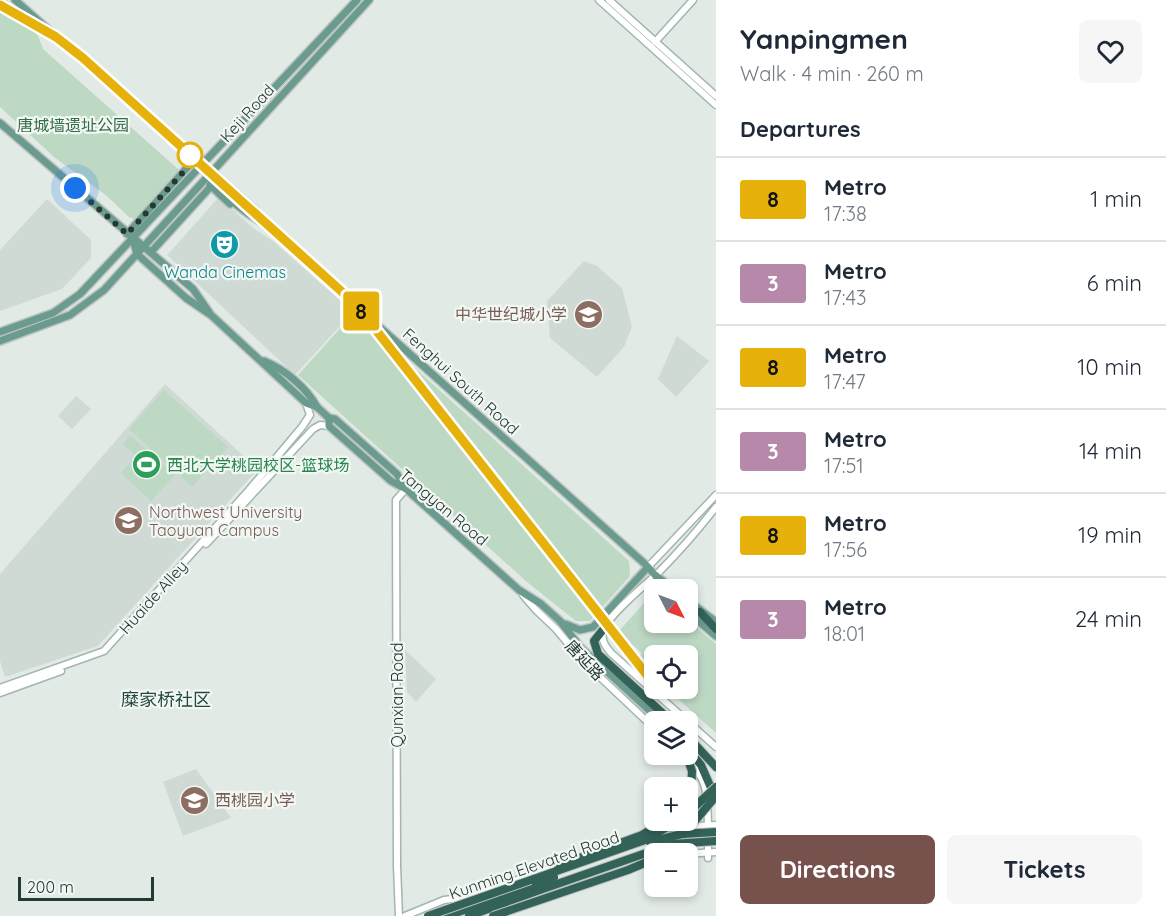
<!DOCTYPE html>
<html lang="en">
<head>
<meta charset="utf-8">
<style>
	:root { --surface:#fff; --page:#f6f6f7; --text:#1f2937; --muted:#747a83; --line:#e0e1e3; --accent:#77524d }
	body { margin:0; font-family:Quicksand,"Noto Sans SC",sans-serif; background:var(--page); color:var(--text); height:100vh; display:flex; flex-direction:column; font-size:22px; white-space:nowrap }
	* { box-sizing:border-box; margin:0 }
	p { font-size:20px; color:var(--muted) }
	.icon { flex:none; width:33px; height:33px; fill:none; stroke:currentColor; stroke-width:2; stroke-linecap:round; stroke-linejoin:round }
	.map { position:relative; flex:1; overflow:hidden }
	.side { display:flex; flex-direction:column; background:var(--surface); width:450px }
	.side>* { flex:none }
	.badge { padding:0 12px; border-radius:4px; font-size:21px; line-height:39px }
	.needle { width:39px; rotate:132deg }
	.controls { position:absolute; left:644px; top:579px; display:grid; gap:12px }
	.controls a { display:grid; place-items:center; width:54px; height:54px; border-radius:9px; background:var(--surface); box-shadow:0 3px 9px #0003; font-size:30px }
	.scale { position:absolute; left:18px; bottom:15px; width:136px; box-sizing:border-box; padding-left:6px; border:3px solid #243933; border-top:0; font-size:16px; line-height:21px; white-space:nowrap; color:#243933; -webkit-text-stroke:4px #f2f7f4; paint-order:stroke }
	.you { position:absolute; width:30px; height:30px; margin:-15px; border:4px solid #fff; border-radius:50%; background:#1a73e8; box-shadow:0 0 0 9px #1a73e833 }
	.map>.badge { position:absolute; translate:-50% -50%; box-shadow:0 0 0 3px #fff }
	h2 { padding:0 24px; font-size:22px; line-height:54px }
	.round { display:grid; place-items:center; flex:none; width:63px; height:63px; border-radius:9px; background:var(--page) }
	.overview { display:flex; align-items:center; justify-content:space-between; height:102px; padding:0 24px }
	h1 { font-size:28px; font-weight:700; line-height:45px }
	.action { display:flex; gap:12px; margin-top:auto; padding:12px 24px }
	.action a { flex:1; height:69px; border-radius:9px; background:var(--accent); color:#fff; font-size:24px; font-weight:700; line-height:69px; text-align:center }
	.action a+a { background:var(--page); color:var(--text) }
	ul { padding:0; list-style:none }
	li { display:flex; align-items:center; gap:18px; height:84px; padding:0 24px; border-top:2px solid var(--line) }
	li div { flex:1 }
	li b { display:block; font-size:22px }
	li em { font-style:normal }
	li .badge { min-width:66px; font-weight:700; text-align:center }
	main { display:flex; flex:1; min-height:0 }
	.map>svg:first-child { display:block }
	.built { fill:#d0dad5 }
	.green { fill:#bdd9c4 }
	.lines { fill:none; stroke-linecap:round; stroke-linejoin:round }
	.secondary-casing { stroke:#a2b5ae; stroke-width:9 }
	.primary-casing { stroke:#bdc4c2; stroke-width:10 }
	.highway-casing { stroke:#bdc4c2; stroke-width:10 }
	.secondary { stroke:#fff; stroke-width:6 }
	.primary { stroke:#6b9b8e; stroke-width:7 }
	.highway { stroke:#336258; stroke-width:8 }
	.highway-bridge-casing { stroke:#bdc4c2; stroke-width:10; stroke-linecap:butt }
	.highway-bridge { stroke:#336258; stroke-width:8 }
	.line-casing { stroke:#fff; stroke-width:14 }
	.line { stroke:#e6b10b; stroke-width:9 }
	.walk { stroke:#243933; stroke-width:6; stroke-dasharray:0 10.8 }
	.stop-dot { fill:#fff; stroke:#e6b10b; stroke-width:3 }
	.labels { text-anchor:middle; dominant-baseline:central; stroke-width:4.5; stroke-linejoin:round; paint-order:stroke }
	.street-label { font-size:16px; fill:#243933; stroke:#f2f7f4 }
	.park-label { font-size:16px; fill:#336c48; stroke:#f2f7f4 }
	.culture-label { font-size:16px; fill:#0d838f; stroke:#f2f7f4 }
	.education-label { font-size:16px; fill:#785e54; stroke:#f2f7f4; text-anchor:start }
	.leisure-label { font-size:16px; fill:#27864d; stroke:#f2f7f4; text-anchor:start }
	.neighbourhood-label { font-size:18px; fill:#22493f; stroke:#f2f7f4 }
</style>
</head>
<body>
<main>
<div class="map">
<svg width="716" height="916" viewBox="0 0 716 916">
	<rect width="100%" height="100%" fill="#e2eae6"/>
	<g class="built">
		<path d="M219,197L253,228L273,241L353,312L295,375L167,255Z"/>
		<path d="M47,199L91,240V258L62,289L0,311V250Z"/>
		<path d="M584,261L597,266L622,288L632,327L624,347L597,377L550,338L547,301Z"/>
		<path d="M677,336L709,361L676,397L658,379Z"/>
		<path d="M165,384L258,469L98,646L5,677L0,661V574Z"/>
		<path d="M76,396L91,409L72,429L58,416Z"/>
		<path d="M405,650L436,679L416,702L407,692Z"/>
		<path d="M196,769L231,818L183,836L163,782Z"/>
	</g>
	<g class="green">
		<path d="M0,0H7L34,25L43,49L179,170L135,219L129,217L107,196L54,157L0,107Z"/>
		<path d="M354,313L629,561L630,576L590,621H576L527,582L298,375Z"/>
		<path d="M164,390L228,447L192,487L129,429Z"/>
		<path d="M130,435L175,475L151,501L121,473L136,456L123,444Z"/>
		<path d="M654,599V622H687V619L716,644V733L667,689L687,688V656H654V677L636,661L642,653L618,632L647,600Z"/>
	</g>
	<g class="lines">
		<defs>
			<g id="secondary">
				<path d="M599,0L716,105"/>
				<path d="M609,0L716,96"/>
				<path d="M655,42L693,0"/>
				<path d="M716,507C698,530 678,553 657,574C644,586 606,617 603,632C601,641 606,647 611,653L716,747"/>
				<path d="M206,544L313,429L320,425L329,426"/>
				<path d="M648,567L716,495"/>
				<path d="M523,595L536,610L556,629L581,659L654,728"/>
				<path d="M0,688L104,651L249,490L302,427L310,415L306,403"/>
				<path d="M0,693L61,671"/>
				<path d="M682,754C709,779 707,792 708,826"/>
				<path d="M666,828L716,825"/>
				<path d="M708,840V858"/>
				<path d="M684,854L716,852"/>
				<path d="M399,916L397,866L396,500L413,481"/>
				<path d="M405,916L444,900L468,897L560,865"/>
			</g>
			<g id="primary">
				<path d="M15,0L201,165C211,185 242,212 262,222L645,564L655,575L675,590"/>
				<path d="M0,123L193,289L209,312"/>
				<path d="M209,169L255,210L262,222"/>
				<path d="M210,185L230,204"/>
				<path d="M127,234L195,159"/>
				<path d="M133,239L137,254L186,298L211,315L306,403L317,407L329,418V426L391,481L406,489L519,590L541,604L560,621L581,648L662,722"/>
				<path d="M151,252L214,183"/>
				<path d="M0,332L53,313L80,294L357,0"/>
				<path d="M0,341L70,315L104,290L369,0"/>
				<path d="M264,361C284,369 306,387 317,407"/>
				<path d="M329,418L335,419L397,474L405,488"/>
				<path d="M656,576L662,590"/>
				<path d="M687,600L716,622"/>
				<path d="M687,611L716,636"/>
				<path d="M565,624L580,630L593,627L648,567"/>
			</g>
			<g id="highway">
				<path d="M700,612L716,629"/>
				<path d="M606,626L594,641L598,654L672,722"/>
				<path d="M687,736L716,767"/>
				<path d="M687,748L701,765L714,795"/>
				<path d="M447,916L536,885"/>
				<path d="M469,916L537,891"/>
			</g>
		</defs>
		<use href="#secondary" class="secondary-casing"/>
		<use href="#primary" class="primary-casing"/>
		<use href="#highway" class="highway-casing"/>
		<use href="#secondary" class="secondary"/>
		<use href="#primary" class="primary"/>
		<use href="#highway" class="highway"/>
		<defs>
			<g id="highway-bridge">
				<path d="M686,754L692,771L691,795"/>
				<path d="M687,814L716,787"/>
				<path d="M684,834L716,796"/>
				<path d="M650,842L682,834L716,832"/>
				<path d="M558,866L642,835L667,820"/>
				<path d="M536,885L554,877"/>
				<path d="M537,891L672,844L716,841"/>
				<path d="M428,916L645,840L679,820"/>
				<path d="M493,916L628,870L654,859"/>
			</g>
		</defs>
		<use href="#highway-bridge" class="highway-bridge-casing"/>
		<use href="#highway-bridge" class="highway-bridge"/>
	</g>
	<g class="lines">
		<defs>
			<path id="line" d="M0,5L56,37L83,58L341,291L361,311L654,684"/>
		</defs>
		<use href="#line" class="line-casing"/>
		<use href="#line" class="line"/>
		<path class="walk" d="M75,188L127,234L195,159L190,155"/>
	</g>
	<defs>
		<symbol id="theatre-disc" viewBox="-11 -11 22 22"><circle r="9.5" fill="#0f9aa8" stroke="#f2f7f4"/><path d="M-5-5.5Q0-4 5-5.5V0Q5 5 0 6Q-5 5-5 0ZM-3.3-2.5H-1v1.5H-3.3ZM1-2.5H3.3v1.5H1ZM-2.8 1Q0 5.5 2.8 1Z" fill="#fff"/></symbol>
		<symbol id="school-disc" viewBox="-11 -11 22 22"><circle r="9.5" fill="#8d6e63" stroke="#f2f7f4"/><path d="M0-5L7-2L0 1L-7-2ZM-4 1L0 2.5L4 1V4Q0 6-4 4Z" fill="#fff"/></symbol>
		<symbol id="stadium-disc" viewBox="-11 -11 22 22"><circle r="9.5" fill="#2e9e5b" stroke="#f2f7f4"/><path d="M0-5a6.5 5 0 1 0 0 10a6.5 5 0 1 0 0-10ZM-3.5-1.8h7v3.6h-7Z" fill="#fff"/></symbol>
		<symbol id="university-disc" viewBox="-11 -11 22 22"><circle r="9.5" fill="#8d6e63" stroke="#f2f7f4"/><path d="M0-5L7-2L0 1L-7-2ZM-4 1L0 2.5L4 1V4Q0 6-4 4Z" fill="#fff"/></symbol>
	</defs>
	<g fill-rule="evenodd">
		<use href="#theatre-disc" x="208" y="228" width="33" height="33"/>
		<use href="#school-disc" x="572" y="298" width="33" height="33"/>
		<use href="#stadium-disc" x="130" y="448" width="33" height="33"/>
		<use href="#university-disc" x="112" y="504" width="33" height="33"/>
		<use href="#school-disc" x="178" y="784" width="33" height="33"/>
	</g>
	<circle class="stop-dot" cx="190" cy="155" r="12"/>
	<g class="labels">
		<g class="street-label">
			<text transform="translate(247 113) rotate(-48)">Keji Road</text>
			<text transform="translate(461 381) rotate(42)">Fenghui South Road</text>
			<text transform="translate(444 507) rotate(40)">Tangyan Road</text>
			<text transform="translate(153 597) rotate(-48)">Huaide Alley</text>
			<text transform="translate(585 660) rotate(47)">唐延路</text>
			<text transform="translate(397 695) rotate(-90)">Qunxian Road</text>
			<text transform="translate(534 865) rotate(-19)">Kunming Elevated Road</text>
		</g>
		<g class="park-label">
			<text x="73" y="125">唐城墙遗址公园</text>
		</g>
		<g class="culture-label">
			<text x="225" y="272">Wanda Cinemas</text>
		</g>
		<g class="education-label">
			<text x="567" y="314" text-anchor="end">中华世纪城小学</text>
			<text x="149" y="512">Northwest University<tspan x="149" dy="18">Taoyuan Campus</tspan></text>
			<text x="215" y="800">西桃园小学</text>
		</g>
		<g class="leisure-label">
			<text x="167" y="465">西北大学桃园校区-篮球场</text>
		</g>
		<g class="neighbourhood-label">
			<text x="166" y="699">糜家桥社区</text>
		</g>
	</g>
</svg>
<div class="controls">
<a><svg class="needle" viewBox="-14 -14 28 28"><path d="M0-13l5 13h-10z" fill="#e53935"/><path d="M0 13l5-13h-10z" fill="#747a83"/></svg></a>
<a><svg class="icon" aria-label="locate" viewBox="0 0 24 24"><circle cx="12" cy="12" r="6"/><path d="M12 2v4M12 18v4M2 12h4M18 12h4"/></svg></a>
<a><svg class="icon" aria-label="layers" viewBox="0 0 24 24"><path d="M12 4l9 5-9 5-9-5zM3 14l9 5 9-5"/></svg></a>
<a>+</a>
<a>−</a>
</div>
<div class="scale">200 m</div>
<div class="you" style="left:75px;top:188px"></div>
<b class="badge" style="left:361px;top:311px;background:#e6b10b;color:#111">8</b>
</div>
<section class="side">
<div class="overview"><div><h1>Yanpingmen</h1><p>Walk · 4 min · 260 m</p></div><a class="round"><svg class="icon" aria-label="heart" viewBox="0 0 24 24"><path d="M12 20l-8-8c-3-5 5-10 8-4 3-6 11-1 8 4z"/></svg></a></div>
<h2>Departures</h2>
<ul>
<li><span class="badge" style="background:#e6b10b;color:#111">8</span><div><b>Metro</b><p>17:38</p></div><em>1 min</em></li>
<li><span class="badge" style="background:#b688a9;color:#fff">3</span><div><b>Metro</b><p>17:43</p></div><em>6 min</em></li>
<li><span class="badge" style="background:#e6b10b;color:#111">8</span><div><b>Metro</b><p>17:47</p></div><em>10 min</em></li>
<li><span class="badge" style="background:#b688a9;color:#fff">3</span><div><b>Metro</b><p>17:51</p></div><em>14 min</em></li>
<li><span class="badge" style="background:#e6b10b;color:#111">8</span><div><b>Metro</b><p>17:56</p></div><em>19 min</em></li>
<li><span class="badge" style="background:#b688a9;color:#fff">3</span><div><b>Metro</b><p>18:01</p></div><em>24 min</em></li>
</ul>
<div class="action"><a>Directions</a><a>Tickets</a></div>
</section>
</main>
</body>
</html>
